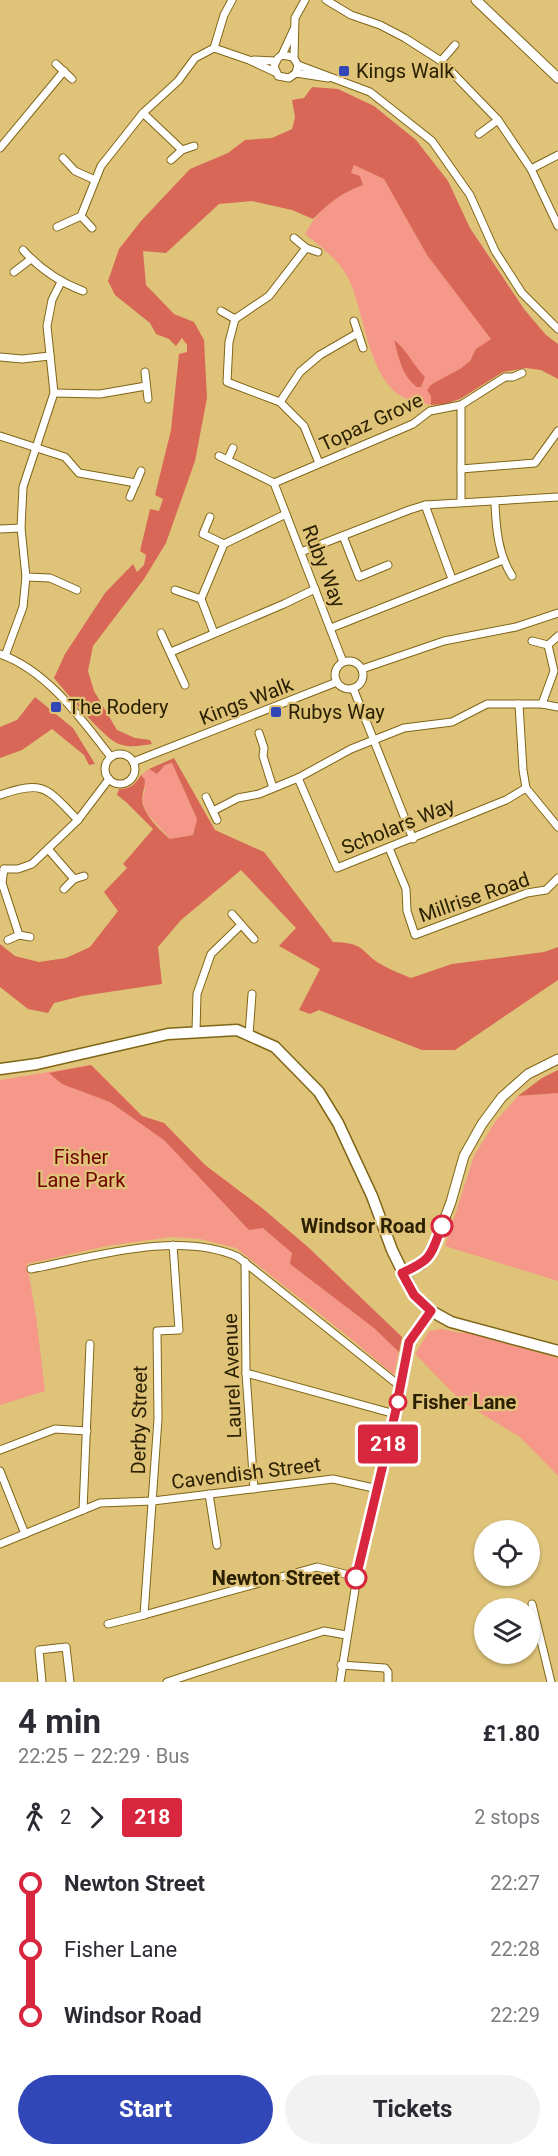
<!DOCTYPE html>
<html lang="en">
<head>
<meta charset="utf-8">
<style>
	:root { --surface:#fff; --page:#f2f2f3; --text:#2b2b33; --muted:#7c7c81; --accent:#3147b8 }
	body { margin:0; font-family:Roboto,sans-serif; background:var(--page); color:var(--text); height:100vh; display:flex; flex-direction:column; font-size:22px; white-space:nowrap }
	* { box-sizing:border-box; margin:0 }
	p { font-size:20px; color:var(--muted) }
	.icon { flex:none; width:33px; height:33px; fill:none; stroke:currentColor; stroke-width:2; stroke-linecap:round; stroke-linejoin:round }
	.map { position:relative; height:1682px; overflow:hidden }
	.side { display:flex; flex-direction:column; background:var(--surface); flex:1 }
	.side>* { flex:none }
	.badge { padding:0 12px; border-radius:4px; font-size:21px; line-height:39px }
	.buttons { position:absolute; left:474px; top:1520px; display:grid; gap:12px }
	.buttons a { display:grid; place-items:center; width:66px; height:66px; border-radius:50%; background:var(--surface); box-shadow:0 2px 4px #0004; font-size:30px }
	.map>.badge { position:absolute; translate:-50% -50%; box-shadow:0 0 0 3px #fff }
	.legs { display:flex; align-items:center; gap:9px; height:66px; padding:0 18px; font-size:20px }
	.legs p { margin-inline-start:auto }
	.summary { display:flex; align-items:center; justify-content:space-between; height:102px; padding:0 18px }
	h1 { font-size:33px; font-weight:700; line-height:45px }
	.button { display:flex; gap:12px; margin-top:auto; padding:12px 18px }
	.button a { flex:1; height:69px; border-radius:36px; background:var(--accent); color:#fff; font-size:24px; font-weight:700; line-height:69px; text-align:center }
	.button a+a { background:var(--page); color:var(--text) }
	ul { padding:0 18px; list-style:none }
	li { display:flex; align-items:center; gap:21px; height:66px; font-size:22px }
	li i { display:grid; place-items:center; width:9px; height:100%; margin:0 8px; background:currentColor }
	li i::after { content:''; width:15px; height:15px; margin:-8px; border:4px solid; border-radius:50%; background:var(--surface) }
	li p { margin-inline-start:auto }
	li:first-child i { background:linear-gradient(#0000 50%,currentColor 0) }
	li:last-child i { background:linear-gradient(currentColor 50%,#0000 0) }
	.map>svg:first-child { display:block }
	.green { fill:#f59889 }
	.forest { fill:#d86758 }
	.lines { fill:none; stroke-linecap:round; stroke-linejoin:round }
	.minor-casing { stroke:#806617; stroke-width:9 }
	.tertiary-casing { stroke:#806617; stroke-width:11 }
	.secondary-casing { stroke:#806617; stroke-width:13 }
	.minor { stroke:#fff; stroke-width:7 }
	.tertiary { stroke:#fff; stroke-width:9 }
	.secondary { stroke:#fff; stroke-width:10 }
	.line-1-casing { stroke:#fff; stroke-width:14 }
	.line-1 { stroke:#d7263d; stroke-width:9 }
	.poi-dot { fill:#3147b8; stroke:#dfc379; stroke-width:2 }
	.stop-1-dot { fill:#fff; stroke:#d7263d; stroke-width:3 }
	.labels { text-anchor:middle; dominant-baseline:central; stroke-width:4.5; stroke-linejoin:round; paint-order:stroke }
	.poi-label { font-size:20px; fill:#2b2001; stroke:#dfc379; text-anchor:start }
	.street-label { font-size:20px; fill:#2b2001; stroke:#dfc379 }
	.park-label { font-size:20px; fill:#710200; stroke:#dfc379 }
	.stop-label { font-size:20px; font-weight:bold; fill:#2b2001; stroke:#dfc379; text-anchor:end }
</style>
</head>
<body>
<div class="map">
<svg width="558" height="1682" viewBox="0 0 558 1682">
	<rect width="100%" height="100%" fill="#dfc379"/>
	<g class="green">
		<path d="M354,165L384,179L427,255L492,339C477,348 480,348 470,360C462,371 445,379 432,384L431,405C421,403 410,402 401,396C367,375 365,310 347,276C338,259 320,246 305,234C319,209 336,194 363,185L351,173Z"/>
		<path d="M172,763L197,819L193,835L170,839L147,813L142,800L145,790L141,775L149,769L157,773L165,765Z"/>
		<path d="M91,1065L142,1116L164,1123L205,1165L262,1208L309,1248L402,1337L394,1375L344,1333L236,1248L200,1239L171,1237L107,1246L27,1264L36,1316L45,1391L0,1405V1080Z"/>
		<path d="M558,1093V1281L445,1246L474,1156L495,1122L518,1096Z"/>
		<path d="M442,1329L460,1333L465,1332L558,1358V1476L520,1437L461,1401L415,1354L429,1331Z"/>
	</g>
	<g class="forest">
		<path d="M312,87L338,89L374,106L416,140L448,181L470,228L524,309L546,335L558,344V379L541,370L526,368L503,372L460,399L445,404L431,405V396L427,390L432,384L460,369L470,361L476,349L491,339L427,255L384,179L354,165L351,173L360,176L363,185C341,193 329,203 313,219L292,210L252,201L219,204L166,253L143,251L146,285L174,314L194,322L204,340L207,398L195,461L166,543L144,579L93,646L88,671L94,691L117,730L135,738L150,740L152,744C140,746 130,748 119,744C104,739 66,692 54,678L65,654L105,593L133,564L137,572L144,565L146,555L140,551L150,509L159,511L163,499L155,495L171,430L179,354L187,352V345L182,338L176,346L169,339L156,334L150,323L115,295L108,281L119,249L141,221L190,169L228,153L245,140L272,138L292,129L295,117L292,100L304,98Z"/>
		<path d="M394,340C407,350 413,365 425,377L421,387H417C402,376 399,358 394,340Z"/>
		<path d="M35,697L73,728L95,764L89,765L84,755L52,729L22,750L0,758V727L17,720Z"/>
		<path d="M174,758L215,830L264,852L333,942C369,943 359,953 384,966C393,971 402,974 411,978L452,964L544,952L558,947V980L455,1050H422L319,1010L310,1014L299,1010L320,969L279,946L296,928L241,870L181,920L158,947L162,984L82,996L54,1003L48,1013L28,1009L0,987V944L15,956L39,962L66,958L90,947L118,911L104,892L127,868L123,864L153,829L126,802L117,795L119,789C131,789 135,784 141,775L145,780C145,787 142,794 142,800C143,813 160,831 170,839L193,835L197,819L172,763L165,765L157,774L149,769Z"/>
		<path d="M91,1065L142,1116L164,1123L205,1165L262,1208L309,1248L402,1337L399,1352L374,1328L290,1264L292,1253L263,1228L249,1230L164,1140L110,1102L62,1084L49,1073Z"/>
		<path d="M558,1070V1093L518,1096L542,1078Z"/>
	</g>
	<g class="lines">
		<defs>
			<g id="minor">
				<path d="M326,0L351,15L380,25L405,38L441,61L498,120L531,169L558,226"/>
				<path d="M214,48L224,15L232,0"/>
				<path d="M282,55L293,57L298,65L296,73L289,78L278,76L274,66L278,58L282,55L294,29"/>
				<path d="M294,58L295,18L305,0"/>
				<path d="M254,60L275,61"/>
				<path d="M441,61L455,45"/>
				<path d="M56,64L72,79"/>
				<path d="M298,65L370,92L432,141L470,195L495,251L522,293L558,329"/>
				<path d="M296,73L328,78"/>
				<path d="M143,113L182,150"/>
				<path d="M479,134L498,120"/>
				<path d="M0,148L64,71"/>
				<path d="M63,158L75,171L95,180"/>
				<path d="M171,160L182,150L194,146"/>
				<path d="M531,169L558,155"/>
				<path d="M81,216L92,228"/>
				<path d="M57,227L81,216L101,166L143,113L178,81L195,58L214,48L249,60L277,73"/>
				<path d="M294,238L306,248L318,252"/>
				<path d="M306,248L269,296L235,319L229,342L227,382L280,402L304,426L319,463"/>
				<path d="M23,250C41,270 59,282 83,291"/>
				<path d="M14,272L31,259"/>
				<path d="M221,311L235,319"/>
				<path d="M354,321L363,348"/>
				<path d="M0,357L22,359L50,356"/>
				<path d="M145,372L148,399"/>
				<path d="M54,393L100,394L146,386"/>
				<path d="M280,402L300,372L320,355L358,333"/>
				<path d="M461,405V502"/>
				<path d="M0,436L65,457L79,473L136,483"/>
				<path d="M219,456L274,483"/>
				<path d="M228,459L233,448"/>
				<path d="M461,469L535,463L558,431"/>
				<path d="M274,483L413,424L430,411L461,405L505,377H513L522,373"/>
				<path d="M274,483L343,662"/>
				<path d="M130,497L141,471"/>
				<path d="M495,503C496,528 498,554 512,576"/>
				<path d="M425,505L452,579"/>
				<path d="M210,517L203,534L224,544"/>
				<path d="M0,529L21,528"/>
				<path d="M343,536L359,577L388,565"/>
				<path d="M301,552L409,510L425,505L558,497"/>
				<path d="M26,577L50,578L77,590"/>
				<path d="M175,590L201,599"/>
				<path d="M331,628L503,560"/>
				<path d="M161,633L185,685"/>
				<path d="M214,633L201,599L224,544L286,514"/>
				<path d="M532,641L548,645L558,636"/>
				<path d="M171,652L284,604L315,589"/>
				<path d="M0,654C48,671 81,719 111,757"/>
				<path d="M5,656L23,607L26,577L21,528L23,487L54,393L47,326L52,300L61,282"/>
				<circle cx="349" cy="675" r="14"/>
				<path d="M362,669L444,641L516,627L558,613"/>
				<path d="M353,688L413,839"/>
				<path d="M519,704L523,770L526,788L558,827"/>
				<path d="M542,704L554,671L548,645"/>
				<path d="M259,733L264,748L263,756L273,788"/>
				<circle cx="120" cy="769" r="15"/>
				<path d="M133,762L337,682"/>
				<path d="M298,778L337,868L506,800L526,788"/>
				<path d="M0,795C45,779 47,789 78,820"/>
				<path d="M206,797L217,820"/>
				<path d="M213,811L238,798L259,794L298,778L351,749L404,728L452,722L487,704H542L558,707"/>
				<path d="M389,848L406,889L407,911L415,935L527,893L546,890L558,878"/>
				<path d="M48,849L74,879"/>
				<path d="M4,869H18L32,864L78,820L109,779"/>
				<path d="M4,869L2,883L19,935"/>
				<path d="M64,889L74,879L84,876"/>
				<path d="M232,914L254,939"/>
				<path d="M8,940L19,935L30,937"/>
				<path d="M196,1032L197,994L211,954L241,925"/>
				<path d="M249,1035L252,994"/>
				<path d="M245,1262L246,1373L254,1489"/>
				<path d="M31,1269C93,1257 179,1230 238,1257L401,1387"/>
				<path d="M246,1373L395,1414"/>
				<path d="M0,1450L55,1429L87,1431"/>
				<path d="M0,1471L25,1534"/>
				<path d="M209,1494L217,1545"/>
				<path d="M83,1510L90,1344"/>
				<path d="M0,1544L100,1503L153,1501L333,1479L378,1489"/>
				<path d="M532,1604L551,1682"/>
				<path d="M144,1615L158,1419L157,1331L179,1330L173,1245"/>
				<path d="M108,1624L144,1615L317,1567L357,1577"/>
				<path d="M341,1665L385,1668L388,1672V1682"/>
				<path d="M42,1682L39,1650L66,1647L70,1682"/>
				<path d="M167,1682L324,1631L346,1635"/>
				<path d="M340,1682L357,1577L395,1414L409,1342L431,1311"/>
			</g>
			<g id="tertiary">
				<path d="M476,0L558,78"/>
				<path d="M402,1273L421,1265L431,1255L451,1202L464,1156L482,1124L502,1097L528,1074L558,1059"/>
			</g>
			<path id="secondary" d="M0,1069L37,1064L168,1034L237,1030L275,1047L319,1092L338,1123L372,1196L392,1250L414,1295L431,1311L451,1322L558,1351"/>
		</defs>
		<use href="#minor" class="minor-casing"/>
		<use href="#tertiary" class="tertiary-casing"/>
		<use href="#secondary" class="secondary-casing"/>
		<use href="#minor" class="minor"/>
		<use href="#tertiary" class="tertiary"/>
		<use href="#secondary" class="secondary"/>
	</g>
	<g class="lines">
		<defs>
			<path id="line-1" d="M356,1578L395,1414L409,1342L431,1311L414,1295L402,1273C433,1259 430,1256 442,1226"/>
		</defs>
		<use href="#line-1" class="line-1-casing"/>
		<use href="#line-1" class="line-1"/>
	</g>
	<g class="poi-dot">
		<rect x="338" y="65" width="12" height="12" rx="3"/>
		<rect x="50" y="701" width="12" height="12" rx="3"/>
		<rect x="270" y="706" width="12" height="12" rx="3"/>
	</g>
	<g class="stop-1-dot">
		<circle cx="442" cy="1226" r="10"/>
		<circle cx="398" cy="1402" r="8"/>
		<circle cx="356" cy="1578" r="10"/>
	</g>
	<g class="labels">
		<g class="poi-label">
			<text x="356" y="71">Kings Walk</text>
			<text x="68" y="707">The Rodery</text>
			<text x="288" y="712">Rubys Way</text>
		</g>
		<g class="street-label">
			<text transform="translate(371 422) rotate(-25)">Topaz Grove</text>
			<text transform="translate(324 566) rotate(69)">Ruby Way</text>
			<text transform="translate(246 701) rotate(-21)">Kings Walk</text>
			<text transform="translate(398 826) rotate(-22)">Scholars Way</text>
			<text transform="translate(474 897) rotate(-19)">Millrise Road</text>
			<text transform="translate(232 1376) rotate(-92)">Laurel Avenue</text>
			<text transform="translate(139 1420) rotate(-89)">Derby Street</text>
			<text transform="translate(246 1473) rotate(-7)">Cavendish Street</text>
		</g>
		<g class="park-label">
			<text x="81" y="1157">Fisher<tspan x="81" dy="23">Lane Park</tspan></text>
		</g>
		<g class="stop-label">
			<text x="426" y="1226">Windsor Road</text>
			<text x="412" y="1402" text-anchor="start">Fisher Lane</text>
			<text x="340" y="1578">Newton Street</text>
		</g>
	</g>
</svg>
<div class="buttons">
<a><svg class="icon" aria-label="locate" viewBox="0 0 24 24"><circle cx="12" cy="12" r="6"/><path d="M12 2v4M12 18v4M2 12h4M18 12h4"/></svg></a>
<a><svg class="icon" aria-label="layers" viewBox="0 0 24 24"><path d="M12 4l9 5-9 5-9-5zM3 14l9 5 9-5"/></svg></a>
</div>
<b class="badge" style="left:388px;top:1444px;background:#d7263d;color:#fff">218</b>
</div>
<section class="side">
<div class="summary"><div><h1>4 min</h1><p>22:25 – 22:29 · Bus</p></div><b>£1.80</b></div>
<div class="legs"><svg class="icon" aria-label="walk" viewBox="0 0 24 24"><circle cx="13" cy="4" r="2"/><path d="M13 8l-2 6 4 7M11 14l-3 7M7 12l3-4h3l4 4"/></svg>2<svg class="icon" aria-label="forward" viewBox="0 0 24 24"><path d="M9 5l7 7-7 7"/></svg><b class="badge" style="background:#d7263d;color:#fff">218</b><p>2 stops</p></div>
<ul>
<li><i style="color:#d7263d"></i><b>Newton Street</b><p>22:27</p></li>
<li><i style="color:#d7263d"></i><span>Fisher Lane</span><p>22:28</p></li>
<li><i style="color:#d7263d"></i><b>Windsor Road</b><p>22:29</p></li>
</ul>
<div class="button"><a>Start</a><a>Tickets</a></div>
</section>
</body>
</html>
